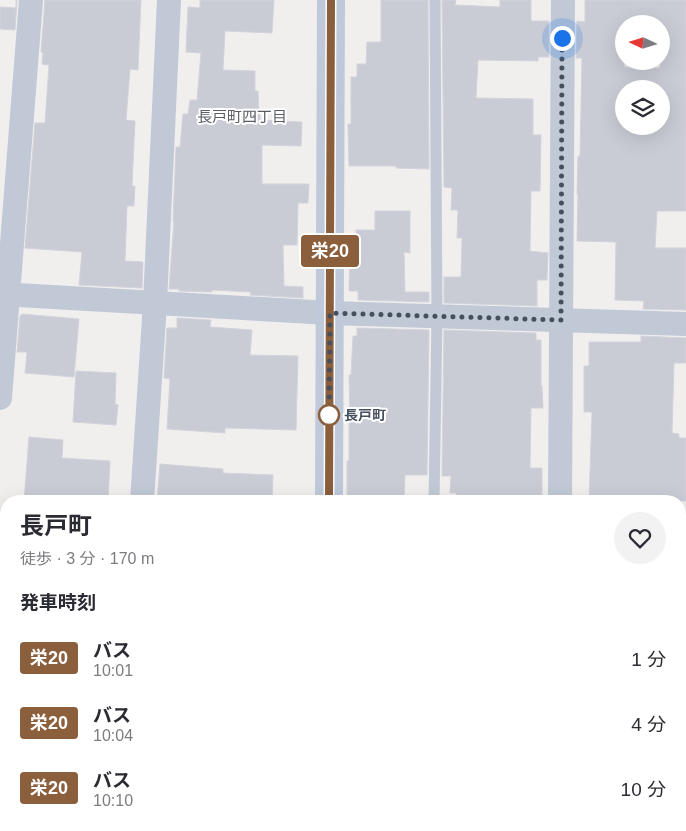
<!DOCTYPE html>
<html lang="ja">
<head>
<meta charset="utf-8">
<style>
	:root { --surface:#fff; --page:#f2f2f3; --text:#2b2b33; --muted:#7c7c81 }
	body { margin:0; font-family:Helvetica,"Noto Sans JP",sans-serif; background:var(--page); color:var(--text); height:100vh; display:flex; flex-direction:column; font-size:19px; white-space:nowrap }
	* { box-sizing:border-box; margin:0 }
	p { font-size:16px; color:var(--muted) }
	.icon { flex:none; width:28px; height:28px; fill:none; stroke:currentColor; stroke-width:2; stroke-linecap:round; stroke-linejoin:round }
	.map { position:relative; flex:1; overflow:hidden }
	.details { position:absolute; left:0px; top:495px; width:686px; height:336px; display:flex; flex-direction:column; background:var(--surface); border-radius:20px 20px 0 0; box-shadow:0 5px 20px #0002 }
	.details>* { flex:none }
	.badge { padding:0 10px; border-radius:4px; font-size:18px; line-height:32px }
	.needle { width:32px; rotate:274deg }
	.buttons { position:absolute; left:615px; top:15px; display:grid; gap:10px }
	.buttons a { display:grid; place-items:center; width:55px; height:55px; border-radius:50%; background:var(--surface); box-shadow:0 5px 20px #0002; font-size:25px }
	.you { position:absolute; width:25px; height:25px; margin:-12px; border:4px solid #fff; border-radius:50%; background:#1a73e8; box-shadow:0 0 0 8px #1a73e833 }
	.map>.badge { position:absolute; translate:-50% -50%; box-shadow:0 0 0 2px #fff }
	h2 { padding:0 20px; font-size:19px; line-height:45px }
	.round { display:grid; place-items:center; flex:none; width:52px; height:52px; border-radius:26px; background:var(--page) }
	.overview { display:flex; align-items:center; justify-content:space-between; height:85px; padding:0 20px }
	h1 { font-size:24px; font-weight:700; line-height:38px }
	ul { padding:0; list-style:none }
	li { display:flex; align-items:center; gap:15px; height:65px; padding:0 20px }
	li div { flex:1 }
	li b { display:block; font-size:19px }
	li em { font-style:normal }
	li .badge { min-width:55px; font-weight:700; text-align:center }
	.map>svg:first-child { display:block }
	.education { fill:#e2dfe0 }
	.building { fill:#caccd5; stroke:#d2d3db; fill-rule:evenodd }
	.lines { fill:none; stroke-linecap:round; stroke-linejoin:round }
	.lane { stroke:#c0c9d5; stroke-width:11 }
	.street { stroke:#c0c9d5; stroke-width:24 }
	.secondary { stroke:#bfc9d9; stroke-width:28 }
	.line-casing { stroke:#fff; stroke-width:11 }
	.line { stroke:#8b5e3c; stroke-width:8 }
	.walk { stroke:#454f5e; stroke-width:5; stroke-dasharray:0 9 }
	.stop-dot { fill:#fff; stroke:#8b5e3c; stroke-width:2.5 }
	.labels { text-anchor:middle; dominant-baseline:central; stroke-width:4; stroke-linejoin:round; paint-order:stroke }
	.stop-label { font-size:14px; font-weight:bold; fill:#454f5e; stroke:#fff; text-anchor:start }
	.neighbourhood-label { font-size:15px; fill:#5a5e64; stroke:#fff }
</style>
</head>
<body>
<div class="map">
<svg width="686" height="831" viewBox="0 0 686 831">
	<rect width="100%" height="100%" fill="#f1eeee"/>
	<path class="education" d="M0,757L6,758V825H113V831H0Z"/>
	<g class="building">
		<path d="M16,0H17L15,30L0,29V7L16,8Z"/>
		<path d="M45,0H141L138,70L130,69L126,120L135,121L132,186H135L134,206H127L125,261L143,262L142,288L79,285L82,252L25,248L35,123H45L49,65L42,64L43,53L41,52Z"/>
		<path d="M200,0H274L272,33L225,31L223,70L255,71V91H258L259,114L260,115V120L302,122L301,146L262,145V184H309L308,203H298L297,245H283L284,286L303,287V298L250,295L251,292L212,290V292L179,291V289H169L174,221H173L176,147H180L183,114H188L190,100H197L201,53L186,52L188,7L200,8Z"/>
		<path d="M381,0H428L429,169L396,168V166H349L348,124H351V77H357V64H366L367,42H381Z"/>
		<path d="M442,0H456L455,5L500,7V0H531V21H549V57H538V61L478,60L476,98L533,99V135H541L540,191H531L530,251L548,253L547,280H537V306L444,303V277H461L462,238H457L458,210H451L452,188L444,187Z"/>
		<path d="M585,0H686V211H657L655,248H686V310L643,309L644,301L615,300L616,242L577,241L578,194H577L578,156H580L582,58H576L577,21L585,22ZM624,24H661L660,68L624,67ZM624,89H661V126H624Z"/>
		<path d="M375,211H410V253L404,252L405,292H429V302L358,300V291H349L350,236H356V230H375Z"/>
		<path d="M22,314L79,319L74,377L25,373L27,352H17L20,316Z"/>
		<path d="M177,318L211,320L210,327L252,330L250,355L298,356L296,430L225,428V433L167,429L170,379L164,378L167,328H177Z"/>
		<path d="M357,328L429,330L427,475H405L404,501H347V461H349V420H350L349,375H351L353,336H357Z"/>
		<path d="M444,330L536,333V340H541V386H542L543,408H531L530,468H542V501H456V493H450L451,476H442Z"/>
		<path d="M641,336L686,338V363H674L672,433L679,434V438H686V501H589L592,412H584V366H589V342H641Z"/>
		<path d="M76,371L116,373L115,404L118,405L116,425L73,422Z"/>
		<path d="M29,437L63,440L62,458L110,461L108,501H24Z"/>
		<path d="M160,464L223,469V473L273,475L272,501H157Z"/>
	</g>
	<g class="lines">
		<g class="lane">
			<path d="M434,501L437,317L435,0"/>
			<path d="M432,825V831"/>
		</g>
		<g class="street">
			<path d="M0,294L330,313L686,324"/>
			<path d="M0,398L31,0"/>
			<path d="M142,501L155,303L169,0"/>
			<path d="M560,501L563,0"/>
			<path d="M0,738L6,739"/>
			<path d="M680,760H686"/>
			<path d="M122,831L123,825"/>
			<path d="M558,831V825"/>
		</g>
		<g class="secondary">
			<path d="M329,501L331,0"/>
			<path d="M328,831V825"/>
		</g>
	</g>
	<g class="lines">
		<defs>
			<path id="line" d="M329,501L331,0"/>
		</defs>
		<use href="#line" class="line-casing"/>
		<use href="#line" class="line"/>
		<path class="walk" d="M329,415L330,313L561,320L562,38"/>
	</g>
	<circle class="stop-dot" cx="329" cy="415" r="10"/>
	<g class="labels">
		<g class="stop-label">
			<text x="344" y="415">長戸町</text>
		</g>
		<g class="neighbourhood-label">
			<text x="242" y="116">長戸町四丁目</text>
		</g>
	</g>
</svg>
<div class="buttons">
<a><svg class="needle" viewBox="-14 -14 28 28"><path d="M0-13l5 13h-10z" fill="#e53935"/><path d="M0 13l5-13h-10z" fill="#7c7c81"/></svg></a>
<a><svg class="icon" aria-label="layers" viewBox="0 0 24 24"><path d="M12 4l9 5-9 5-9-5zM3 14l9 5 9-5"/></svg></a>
</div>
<div class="you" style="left:562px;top:38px"></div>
<b class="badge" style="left:330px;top:251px;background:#8b5e3c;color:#fff">栄20</b>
<section class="details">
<div class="overview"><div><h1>長戸町</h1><p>徒歩 · 3 分 · 170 m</p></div><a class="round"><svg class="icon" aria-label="heart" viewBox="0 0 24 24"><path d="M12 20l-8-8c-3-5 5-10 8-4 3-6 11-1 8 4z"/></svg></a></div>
<h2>発車時刻</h2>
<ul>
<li><span class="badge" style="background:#8b5e3c;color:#fff">栄20</span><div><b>バス</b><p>10:01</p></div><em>1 分</em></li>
<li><span class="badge" style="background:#8b5e3c;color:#fff">栄20</span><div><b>バス</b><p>10:04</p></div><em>4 分</em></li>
<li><span class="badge" style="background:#8b5e3c;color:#fff">栄20</span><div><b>バス</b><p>10:10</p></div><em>10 分</em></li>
</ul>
</section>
</div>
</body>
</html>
